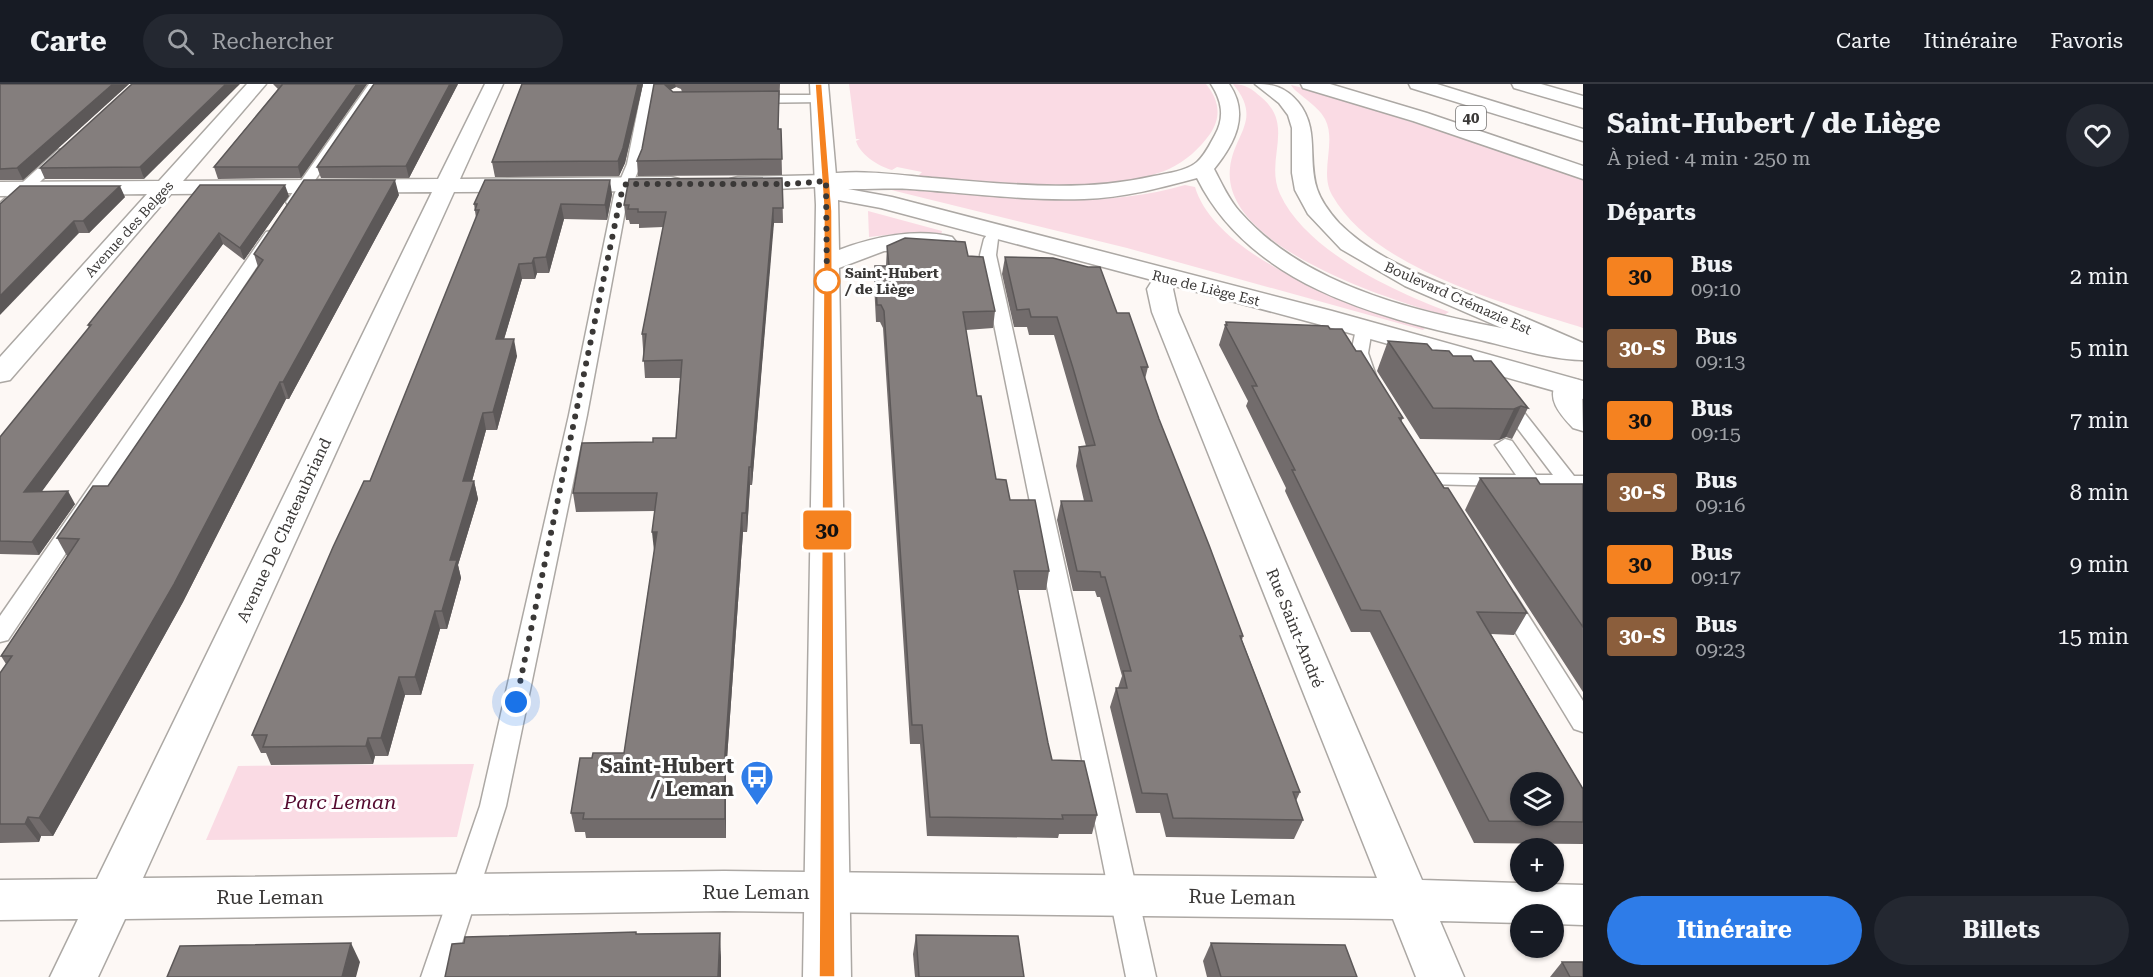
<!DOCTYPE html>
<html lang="fr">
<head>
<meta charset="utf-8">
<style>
	:root { --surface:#171b24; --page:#242831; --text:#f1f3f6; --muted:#9ea1a6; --line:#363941; --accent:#2e7ce8 }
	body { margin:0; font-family:"Roboto Serif",serif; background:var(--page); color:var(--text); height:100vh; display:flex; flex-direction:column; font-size:22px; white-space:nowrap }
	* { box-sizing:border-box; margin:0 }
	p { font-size:20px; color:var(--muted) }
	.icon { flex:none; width:33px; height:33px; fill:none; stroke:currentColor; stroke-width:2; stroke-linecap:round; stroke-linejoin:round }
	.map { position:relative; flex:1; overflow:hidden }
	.panel { display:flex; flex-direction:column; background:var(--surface); width:570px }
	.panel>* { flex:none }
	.badge { padding:0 12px; border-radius:4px; font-size:21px; line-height:39px }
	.tools { position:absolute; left:1510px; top:688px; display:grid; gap:12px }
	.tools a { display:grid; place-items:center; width:54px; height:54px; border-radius:50%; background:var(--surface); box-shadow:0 2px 4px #0004; font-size:30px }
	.you { position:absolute; width:30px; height:30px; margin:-15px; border:4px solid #fff; border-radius:50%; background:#1a73e8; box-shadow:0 0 0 9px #1a73e833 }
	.map>.badge { position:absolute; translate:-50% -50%; box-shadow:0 0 0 3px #fff }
	h2 { padding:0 24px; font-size:22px; line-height:54px }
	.round { display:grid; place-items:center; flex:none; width:63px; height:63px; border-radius:32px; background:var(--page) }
	.head { display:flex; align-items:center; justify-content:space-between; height:102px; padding:0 24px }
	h1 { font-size:28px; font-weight:700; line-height:45px }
	.button { display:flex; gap:12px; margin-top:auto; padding:12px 24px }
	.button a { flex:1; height:69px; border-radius:36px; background:var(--accent); color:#fff; font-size:24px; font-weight:700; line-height:69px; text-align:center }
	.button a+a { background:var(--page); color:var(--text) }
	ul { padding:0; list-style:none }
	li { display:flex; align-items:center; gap:18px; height:72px; padding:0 24px }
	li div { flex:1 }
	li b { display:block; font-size:22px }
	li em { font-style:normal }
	li .badge { min-width:66px; font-weight:700; text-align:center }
	header { display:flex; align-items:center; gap:36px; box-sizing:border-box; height:84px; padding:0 30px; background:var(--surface); border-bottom:2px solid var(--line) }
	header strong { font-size:28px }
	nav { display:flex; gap:33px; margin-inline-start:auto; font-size:21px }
	.search { width:420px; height:54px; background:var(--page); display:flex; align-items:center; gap:15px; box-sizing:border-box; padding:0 21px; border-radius:33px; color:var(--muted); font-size:22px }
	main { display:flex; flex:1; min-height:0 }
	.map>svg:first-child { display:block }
	.green { fill:#fadbe4 }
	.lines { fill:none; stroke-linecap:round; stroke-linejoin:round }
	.service-casing { stroke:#aca8a4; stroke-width:3 }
	.minor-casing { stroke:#aca8a4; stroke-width:3 }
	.tertiary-casing { stroke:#aca8a4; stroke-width:3 }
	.secondary-casing { stroke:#aca8a4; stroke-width:3 }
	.motorway-casing { stroke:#aca8a4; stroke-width:3 }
	.service { fill:#fff; fill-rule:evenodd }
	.minor { fill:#fff; fill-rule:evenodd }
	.tertiary { fill:#fff; fill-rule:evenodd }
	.secondary { fill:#fff; fill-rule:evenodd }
	.motorway { fill:#fff; fill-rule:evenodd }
	.wall { fill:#726c6c; fill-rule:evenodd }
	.shaded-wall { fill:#5c5858 }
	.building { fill:#847e7d; stroke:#5c5858; stroke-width:1.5; fill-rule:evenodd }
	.line { fill:#f58220; stroke:#fff; stroke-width:1.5 }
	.walk { stroke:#3a3837; stroke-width:6; stroke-dasharray:0 10.8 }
	.stop-dot { fill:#fff; stroke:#f58220; stroke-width:3 }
	.labels { text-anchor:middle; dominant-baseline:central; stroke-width:6; stroke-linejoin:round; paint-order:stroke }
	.far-street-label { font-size:14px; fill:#3a3837; stroke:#fff }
	.far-stop-label { font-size:14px; font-weight:bold; fill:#3a3837; stroke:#fff; text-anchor:start }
	.shield { fill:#fff; stroke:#757473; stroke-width:1.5 }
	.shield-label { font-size:15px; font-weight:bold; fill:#3a3837 }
	.street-label { font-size:16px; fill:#3a3837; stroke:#fff }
	.near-poi-label { font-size:20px; font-weight:bold; fill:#3a3837; stroke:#fff; text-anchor:end }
	.near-park-label { font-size:20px; font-style:italic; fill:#550a2f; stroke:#fff }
	.near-street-label { font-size:20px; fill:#3a3837; stroke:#fff }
</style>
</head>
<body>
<header>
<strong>Carte</strong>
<div class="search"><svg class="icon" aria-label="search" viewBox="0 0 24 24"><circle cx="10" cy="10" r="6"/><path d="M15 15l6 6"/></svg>Rechercher</div>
<nav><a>Carte</a><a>Itinéraire</a><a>Favoris</a></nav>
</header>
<main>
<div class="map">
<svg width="1583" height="893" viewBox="0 0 1583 893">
	<rect width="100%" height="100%" fill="#fdf8f5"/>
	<g class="green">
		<path d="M849,0H1206C1219,16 1222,32 1210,50C1199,65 1186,77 1169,85C1107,112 984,104 918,92L922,88L897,83L892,86C883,84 860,72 856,57L860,55H856Z"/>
		<path d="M1233,0C1245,0 1252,5 1261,13C1296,42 1264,75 1280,110C1306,167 1393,207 1449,228L1444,231C1387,215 1221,162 1230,84C1234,49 1263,36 1233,0Z"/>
		<path d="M1291,1L1327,10L1583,95V244C1507,220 1373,185 1332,111C1319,88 1337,58 1325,35C1318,21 1295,9 1291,1Z"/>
		<path d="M1185,101L1195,103C1217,176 1358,223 1425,244L1423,246L1127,164L883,104C896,99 947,109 965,110C1038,116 1114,122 1185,101Z"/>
		<path d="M868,127L942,147L941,151L896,150L869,153Z"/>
		<path d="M474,680L457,753L206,756L238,682Z"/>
	</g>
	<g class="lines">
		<defs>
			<g id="service">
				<path d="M369,0H381L298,121H288L286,118Z"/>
				<path d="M643,0H655L641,80L628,111L587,331L506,722L451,893H421L480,722L569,331L614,111L627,80Z"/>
				<path d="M820,11L826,15L824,18L751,19L745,15L751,11Z"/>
				<path d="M63,65L70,69L68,72L5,130L0,131V119L58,66Z"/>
				<path d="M996,144L1003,148L998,155L996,171L1156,893H1126L980,171L984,155L991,145Z"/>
				<path d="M271,147L278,151L8,556L0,558V532L266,148Z"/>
				<path d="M1364,240L1372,245L1368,269L1376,292L1367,297L1358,292L1351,269L1356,245Z"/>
				<path d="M1505,311L1511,312L1574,392H1583V404L1425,400L1422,396L1425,392L1432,390L1516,391L1495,361L1505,355L1512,357L1536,391H1553L1496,316Z"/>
				<path d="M1506,507L1514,509L1583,617V648L1574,645L1495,515L1498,509Z"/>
			</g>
			<g id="minor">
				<path d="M247,0H266L183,97L438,95L485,0H503L460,95L671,93L679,95L682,100L679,105L671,107L454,108L143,794L724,787L1377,794L1152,228L1147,205L1157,189L1166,187L1175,189L1178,194L1173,205L1178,228L1422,796L1583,801V841L1554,840V831H1521V839L1440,837L1464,893H1416L1393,835L724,827L125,835L98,893H50L78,835L0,836V796L97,795L432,108L171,110L10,296L0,298V273L147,110L0,112V98L159,97Z"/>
				<path d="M826,91L834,92L837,97L834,102L738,107L730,105L727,100L730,95L738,93Z"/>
				<path d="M1568,294L1578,296L1582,302L1583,347L1573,344C1560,330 1545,314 1558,296Z"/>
			</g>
			<path id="tertiary" d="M810,0H828L837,103L892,113L1332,227L1583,297V315L1314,239L881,124L838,116L839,166C873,153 916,144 952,153L956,158L952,163L944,165L884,167L839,184L851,893H803L816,121Z"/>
			<g id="secondary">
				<path d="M1255,0C1274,0 1285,3 1298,18C1320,45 1307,74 1317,105C1321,117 1330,129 1339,139C1379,179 1436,197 1487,218C1519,231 1551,245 1583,259V276L1571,274L1405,202L1341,165L1308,130L1295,106L1292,89V44L1288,31L1279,19Z"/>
				<path d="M1512,0H1541L1583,12V24L1514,4Z"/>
			</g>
			<g id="motorway">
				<path d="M1211,0H1229C1250,30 1235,59 1214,85C1222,100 1229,116 1240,128C1322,221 1469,236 1583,260V276C1552,276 1510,263 1480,256C1373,232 1250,200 1197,94C1160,104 1123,114 1084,115C1026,117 968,109 910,105C883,103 843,108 818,102L815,97L818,92C853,84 897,91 932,94C1007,100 1081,109 1154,92C1168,89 1187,87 1197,78C1205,71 1210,60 1215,51C1225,33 1222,17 1211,0Z"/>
				<path d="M1301,0H1330L1427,29L1583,82V95L1413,37L1303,4Z"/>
				<path d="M1409,0H1437L1583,45V57L1411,4Z"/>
			</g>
		</defs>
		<use href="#service" class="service-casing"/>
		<use href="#minor" class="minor-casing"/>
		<use href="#tertiary" class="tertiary-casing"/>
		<use href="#secondary" class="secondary-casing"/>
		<use href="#motorway" class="motorway-casing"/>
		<use href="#service" class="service"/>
		<use href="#minor" class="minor"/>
		<use href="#tertiary" class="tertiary"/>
		<use href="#secondary" class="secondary"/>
		<use href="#motorway" class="motorway"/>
	</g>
	<g class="wall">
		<path d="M0,0H129L23,96H0Z"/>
		<path d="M132,0L144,95H45L40,84Z"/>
		<path d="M273,0H367L301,94L218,95L214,83L278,5Z"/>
		<path d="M458,0L409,94H321L317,83Z"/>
		<path d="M522,0H643L625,79L619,92L495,93L492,78Z"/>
		<path d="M654,0H780L778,45H781L782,91L638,92L637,77L642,65ZM676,3L681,5L682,8H673L670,6Z"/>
		<path d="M782,94L783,139H774L773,143L752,401H750L747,448H743L726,689V754H586L585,748H575L571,729L592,674L624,669L654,467L655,427L576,428L573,409L653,358L676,354L680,294H645L642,250L663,143L639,144V140H630L629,136H626L624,121Z"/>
		<path d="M200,101L289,112L244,176L223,160L41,408L75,420L39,471L0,470V353L89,244L88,241Z"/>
		<path d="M612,110L607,136L564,135L549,189H537L535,195H522L504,255L517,272L497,346H486L472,397H474L478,415L458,481L461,494L447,545H440L421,611H405L388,672H375L373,680L271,681L266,669H261L252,651L370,397L476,134L474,120Z"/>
		<path d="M399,111L289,315H286L183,518L53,752H41L39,758L0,759V589L6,580L1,572L67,472L57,454L108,402L258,183L254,170Z"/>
		<path d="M125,113L89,149H79L0,120Z"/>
		<path d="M887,162L968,172L995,227L993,244L966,246L977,312L996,395L1010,416L1049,487L1046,506H1018L1048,659L1052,676L1097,731L1092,750H1059L1058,754L927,752L920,660H910L883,244L880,238H876L874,199L875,182H886Z"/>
		<path d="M1005,173L1117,229L1148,283L1145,295L1159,335L1243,552L1242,556L1300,708L1296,717L1303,736L1294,755L1166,753L1160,729H1136L1110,623L1116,604H1118L1122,592L1100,513H1097L1095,507H1073L1057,436L1061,417H1084L1076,382L1079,363L1086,362L1054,251H1029L1027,243H1014L1002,190Z"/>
		<path d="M1226,238L1330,245L1356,267L1403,334L1401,338L1527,529L1514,551L1491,550L1583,705V760L1474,759L1370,548H1351L1285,407L1286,404L1246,322L1248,317L1219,261Z"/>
		<path d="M1388,257L1474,277L1528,324L1512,355L1506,353L1499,356L1420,355L1377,287Z"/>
		<path d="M1480,394L1540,400H1583V608L1465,426Z"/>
		<path d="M916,851L1024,893H915L913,870Z"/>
		<path d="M1211,859L1357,893H1207L1203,877Z"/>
		<path d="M1562,878L1583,893H1550Z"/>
	</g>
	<g class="shaded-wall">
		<path d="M113,0H129L23,96L17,84Z"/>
		<path d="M226,0H240L144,95L140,83Z"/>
		<path d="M357,0H367L301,94L298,83Z"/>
		<path d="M450,0H458L409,94L406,82Z"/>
		<path d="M638,0H643L625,79L619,92L618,77Z"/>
		<path d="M665,0H675L676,3L668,7L666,16Z"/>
		<path d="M395,96L399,111L289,315L283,298Z"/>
		<path d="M610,96L612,110L607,136L605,121Z"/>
		<path d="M285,101L289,112L244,176L240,164Z"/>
		<path d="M120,102L125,113L89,149L83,137Z"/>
		<path d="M561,120L564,135L549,189L546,173Z"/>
		<path d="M773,124L774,139L752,401L751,383Z"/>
		<path d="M74,137L79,149L0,231V212Z"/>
		<path d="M219,149L223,160L32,421L24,408Z"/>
		<path d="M534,174L537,189L535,195L532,179Z"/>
		<path d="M519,180L522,195L499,272L496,255Z"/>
		<path d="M514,255L517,272L497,346L493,328Z"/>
		<path d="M280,298L286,315L183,518L53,752L39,734Z"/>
		<path d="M1521,322L1506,353L1499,356L1514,325Z"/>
		<path d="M483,329L486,346L467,415L463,397Z"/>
		<path d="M749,383L750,401L747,448L746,429Z"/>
		<path d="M474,397L478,415L458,481L461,494L447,545L442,527L450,476Z"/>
		<path d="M68,407L75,420L39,471L32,458Z"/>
		<path d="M742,429L743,448L726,689V754L725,735V670Z"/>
		<path d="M652,448H657L659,466L654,467Z"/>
		<path d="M435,527L440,545L421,611L415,593Z"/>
		<path d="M399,593L405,611L388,672L381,654Z"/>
		<path d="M368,654L375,672L373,680L366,662Z"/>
		<path d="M28,733L41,752L39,758L25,740Z"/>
		<path d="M720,849L721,873V893H718Z"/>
		<path d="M351,859L360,878L356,893H342Z"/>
	</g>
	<g class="building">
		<path d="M0,0H113L17,84L0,85Z"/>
		<path d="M132,0H226L140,83L40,84Z"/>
		<path d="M282,0H357L298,83H214L282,1Z"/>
		<path d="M374,0H450L406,82L317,83Z"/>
		<path d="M522,0H638L623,64L618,77L492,78Z"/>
		<path d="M654,0H665V1L673,8L779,7L778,45H781L782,75L637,77L642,65Z"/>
		<path d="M782,94L783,124H773V127L751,383H749L746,429H742L725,670V735H583L584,729H571L580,674H592L593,669H624L657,448H652L657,409H573L582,359L653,358V354H676L682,276L643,277L646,250H642L666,128H638V125H628L629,121H624L629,95Z"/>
		<path d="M304,96H395L283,298H280L174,500L39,734L28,733L25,740H0V589L12,572H1L79,455L57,454L93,402H108L263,176L254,170Z"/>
		<path d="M485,96H610L605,121L561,120L546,173L534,174L532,179L519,180L496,255H514L493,328L483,329L463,397H474L450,476H457L442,527H435L415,593H399L381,654H368L366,662L263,663L267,651H252L333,463L364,397H370L479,126H475L477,120H474Z"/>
		<path d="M200,101H285L240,164L219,149L24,408L68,407L32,458L0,457V353L91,241H88Z"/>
		<path d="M20,102H120L83,137H74L0,212V120Z"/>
		<path d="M905,154L965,158L968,172L983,173L995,227L963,228L977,312H981L996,395L1006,396L1010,416H1035L1049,487H1014L1048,659L1052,676L1084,677L1097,731H1062L1063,735L930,733L922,641H912L884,227L881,221H877L875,182H889L887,162Z"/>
		<path d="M1005,173L1053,174L1088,183H1100L1117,229H1129L1148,283H1141L1159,335L1209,461L1243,552H1240L1300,708H1293L1303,736L1173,734L1167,710L1142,709L1116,604H1127L1123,587H1131L1105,493H1101L1100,488L1077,487L1061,417H1092L1079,363L1095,361L1073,284L1057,233H1031L1029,225L1017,226Z"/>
		<path d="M1226,238L1328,242L1330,245H1342L1356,267H1361L1403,334H1399L1444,404H1448L1527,529L1477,528L1583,705V738L1489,737L1380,527L1361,526L1292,386H1295L1252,302H1257L1225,241H1227ZM1521,699H1554V732H1521Z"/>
		<path d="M1388,257L1427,260L1432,266L1449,267L1453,272H1471L1474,277H1491L1528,324L1521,322L1514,325L1433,324Z"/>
		<path d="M1480,394H1536L1540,400H1583V543Z"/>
		<path d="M636,848V850L720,849L718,893H445L452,860L464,859L465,853Z"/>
		<path d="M916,851L1018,852L1024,893H919Z"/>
		<path d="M351,859L342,893H167L180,862Z"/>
		<path d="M1211,859L1345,861L1357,893H1221Z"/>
		<path d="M1562,878H1583V893H1570Z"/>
	</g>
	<path class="line" d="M815,0H822L832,127L835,893H819L824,127Z"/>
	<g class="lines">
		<path class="walk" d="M516,618L621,111L626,100H789L826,97L827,203V197"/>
	</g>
	<defs>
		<symbol id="bus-pin" viewBox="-11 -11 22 30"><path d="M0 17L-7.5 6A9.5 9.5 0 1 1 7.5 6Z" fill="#2e7ce8" stroke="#fff"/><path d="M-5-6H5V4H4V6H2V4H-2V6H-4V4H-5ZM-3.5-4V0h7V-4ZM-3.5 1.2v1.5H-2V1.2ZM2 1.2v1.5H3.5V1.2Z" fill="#fff"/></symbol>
	</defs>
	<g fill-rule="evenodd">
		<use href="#bus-pin" x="738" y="674" width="38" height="52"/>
	</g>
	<circle class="stop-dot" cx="827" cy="197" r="12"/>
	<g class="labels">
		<g class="far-street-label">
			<text transform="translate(129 145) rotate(-48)">Avenue des Belges</text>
			<text transform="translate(1206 204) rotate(14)">Rue de Liège Est</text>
			<text transform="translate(1458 214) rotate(24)">Boulevard Crémazie Est</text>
		</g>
		<g class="far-stop-label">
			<text x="845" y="189">Saint-Hubert<tspan x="845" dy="16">/ de Liège</tspan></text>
		</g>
		<rect class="shield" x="1456" y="22" width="30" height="24" rx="4.5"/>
		<g class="shield-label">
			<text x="1471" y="34">40</text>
		</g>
		<g class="street-label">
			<text transform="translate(284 446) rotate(-65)">Avenue De Chateaubriand</text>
			<text transform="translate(1295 544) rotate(68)">Rue Saint-André</text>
		</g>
		<g class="near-poi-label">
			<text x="734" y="682">Saint-Hubert<tspan x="734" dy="23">/ Leman</tspan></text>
		</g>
		<g class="near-park-label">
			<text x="340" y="718">Parc Leman</text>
		</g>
		<g class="near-street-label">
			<text x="756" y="808">Rue Leman</text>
			<text x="270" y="813">Rue Leman</text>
			<text transform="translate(1242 813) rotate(1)">Rue Leman</text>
		</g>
	</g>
</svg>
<div class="tools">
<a><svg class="icon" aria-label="layers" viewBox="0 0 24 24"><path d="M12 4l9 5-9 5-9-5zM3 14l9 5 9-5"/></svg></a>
<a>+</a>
<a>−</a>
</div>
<div class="you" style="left:516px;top:618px"></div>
<b class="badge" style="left:827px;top:446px;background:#f58220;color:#111">30</b>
</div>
<section class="panel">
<div class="head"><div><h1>Saint-Hubert / de Liège</h1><p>À pied · 4 min · 250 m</p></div><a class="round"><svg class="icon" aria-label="heart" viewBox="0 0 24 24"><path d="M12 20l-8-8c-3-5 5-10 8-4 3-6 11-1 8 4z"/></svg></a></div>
<h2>Départs</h2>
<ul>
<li><span class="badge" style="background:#f58220;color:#111">30</span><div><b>Bus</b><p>09:10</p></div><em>2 min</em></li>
<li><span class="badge" style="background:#8b5e3c;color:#fff">30-S</span><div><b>Bus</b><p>09:13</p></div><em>5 min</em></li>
<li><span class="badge" style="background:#f58220;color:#111">30</span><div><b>Bus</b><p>09:15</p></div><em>7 min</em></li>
<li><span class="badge" style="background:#8b5e3c;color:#fff">30-S</span><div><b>Bus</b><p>09:16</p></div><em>8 min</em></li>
<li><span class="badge" style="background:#f58220;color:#111">30</span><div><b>Bus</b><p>09:17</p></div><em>9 min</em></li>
<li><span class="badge" style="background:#8b5e3c;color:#fff">30-S</span><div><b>Bus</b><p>09:23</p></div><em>15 min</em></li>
</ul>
<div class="button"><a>Itinéraire</a><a>Billets</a></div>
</section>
</main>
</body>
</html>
